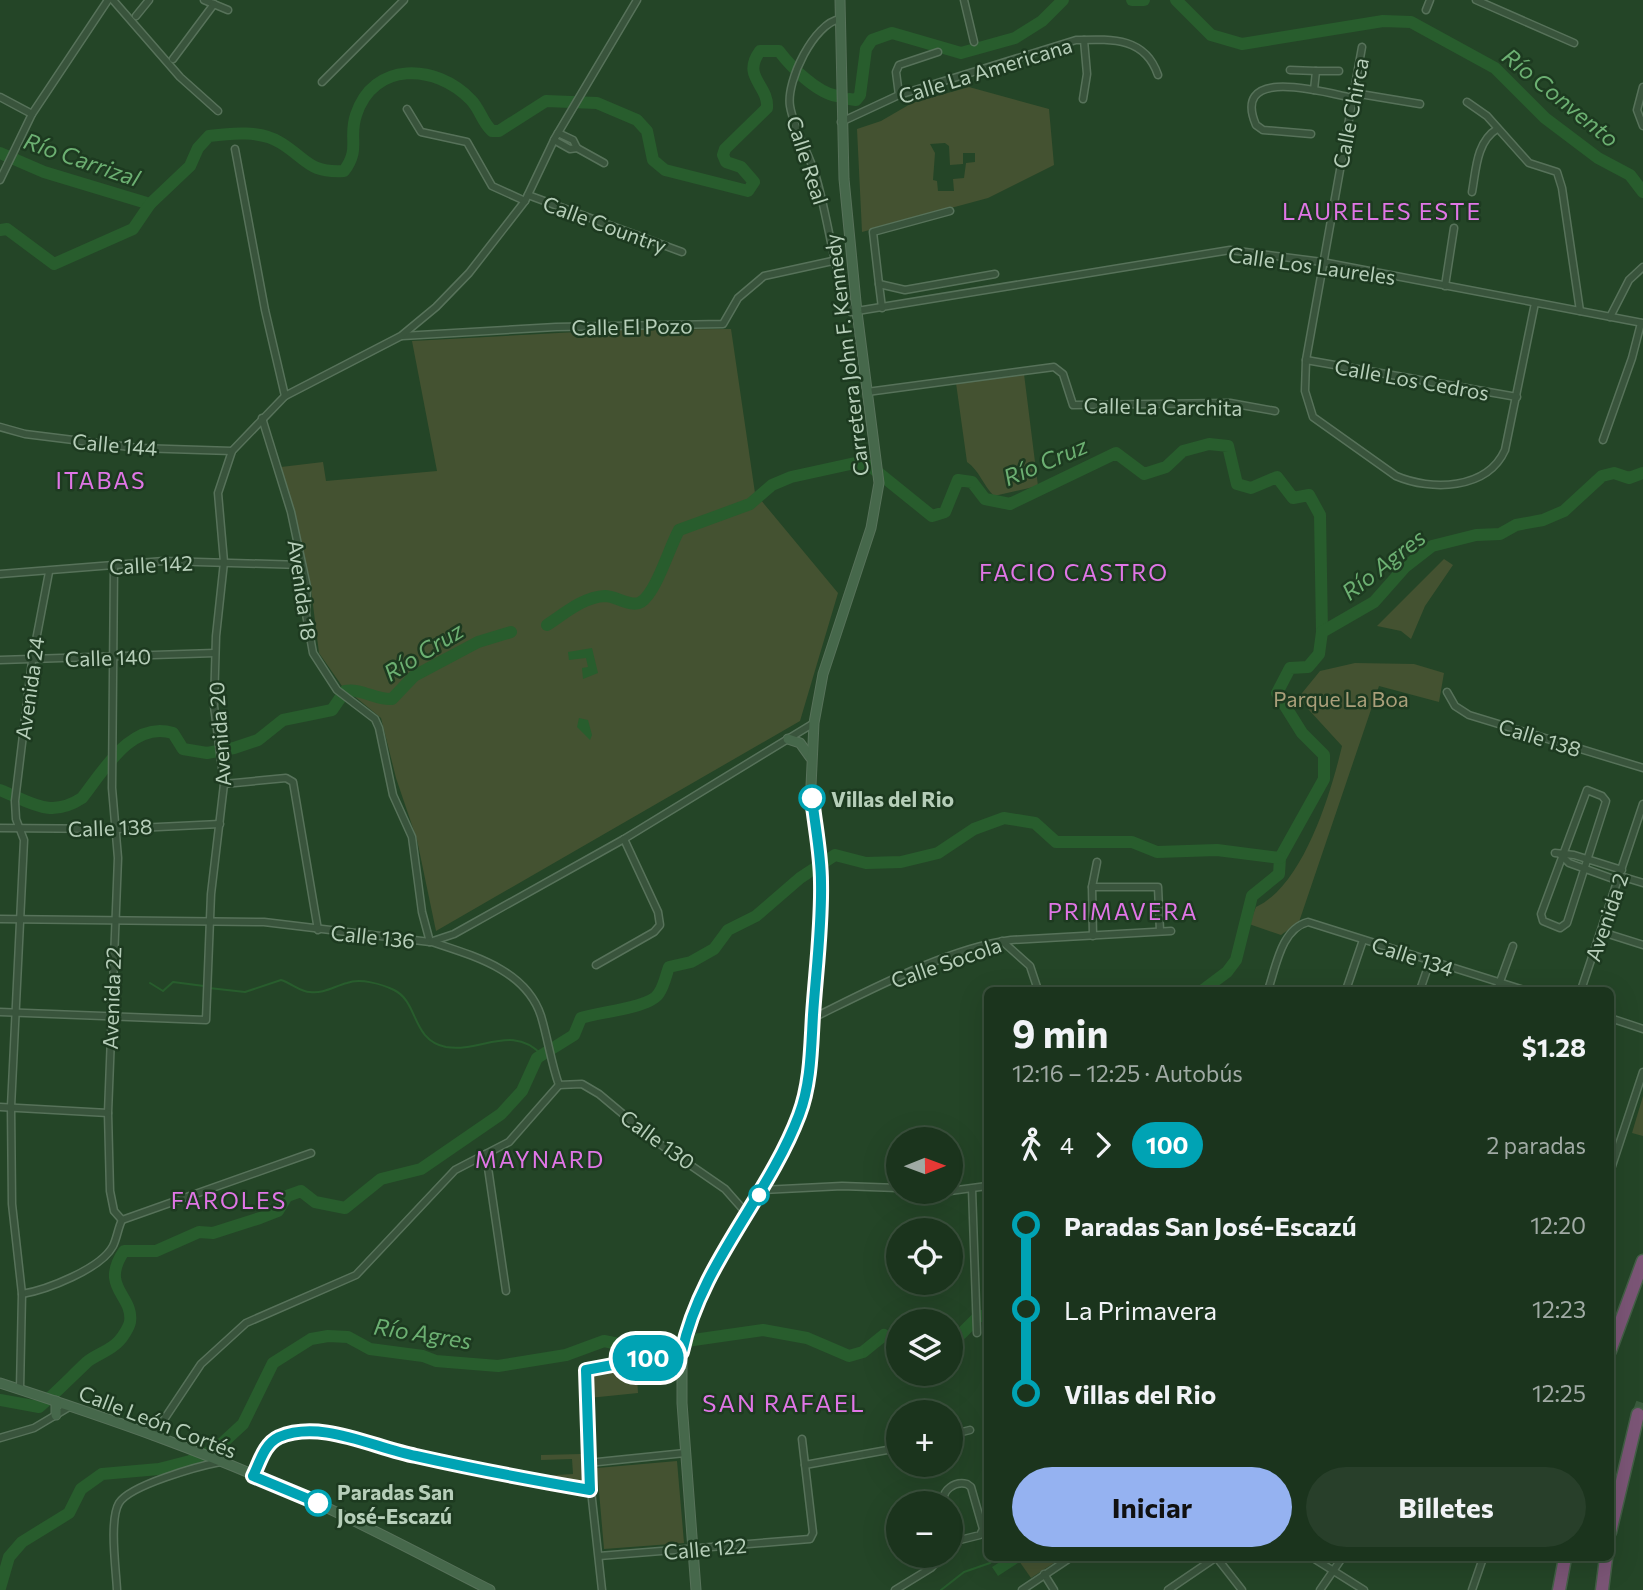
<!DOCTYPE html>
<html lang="es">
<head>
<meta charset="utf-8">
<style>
	:root { --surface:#1b341d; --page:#283f2a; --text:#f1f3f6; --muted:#a0aaa4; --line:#394f3b; --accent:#95b2f1 }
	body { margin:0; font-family:Commissioner,sans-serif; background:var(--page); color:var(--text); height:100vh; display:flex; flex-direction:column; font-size:26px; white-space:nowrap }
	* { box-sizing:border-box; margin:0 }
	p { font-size:23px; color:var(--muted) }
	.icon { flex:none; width:38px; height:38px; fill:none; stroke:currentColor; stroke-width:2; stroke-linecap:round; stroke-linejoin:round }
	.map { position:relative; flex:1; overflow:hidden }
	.panel { position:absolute; left:984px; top:987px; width:630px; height:574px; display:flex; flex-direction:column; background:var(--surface); border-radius:10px; box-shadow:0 7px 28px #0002,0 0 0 2px var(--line) }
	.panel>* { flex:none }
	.badge { padding:0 14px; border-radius:23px; font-size:24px; line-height:46px }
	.needle { width:46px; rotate:89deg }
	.buttons { position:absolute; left:886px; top:1127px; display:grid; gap:14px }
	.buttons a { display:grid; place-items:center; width:77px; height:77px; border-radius:50%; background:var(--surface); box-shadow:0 7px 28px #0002,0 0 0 2px var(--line); font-size:35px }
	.map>.badge { position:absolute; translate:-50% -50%; box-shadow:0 0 0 4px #fff }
	.legs { display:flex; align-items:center; gap:10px; height:77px; padding:0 28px; font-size:23px }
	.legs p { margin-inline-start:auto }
	.head { display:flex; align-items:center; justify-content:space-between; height:119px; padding:0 28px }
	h1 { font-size:38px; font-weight:700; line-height:52px }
	.action { display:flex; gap:14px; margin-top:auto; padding:14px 28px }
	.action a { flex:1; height:80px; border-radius:42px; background:var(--accent); color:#111; font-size:28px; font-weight:700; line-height:80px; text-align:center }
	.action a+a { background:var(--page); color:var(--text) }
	ul { padding:0 28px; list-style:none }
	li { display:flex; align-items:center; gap:24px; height:84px; font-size:26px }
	li i { display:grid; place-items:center; width:10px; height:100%; margin:0 9px; background:currentColor }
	li i::after { content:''; width:18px; height:18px; margin:-9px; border:5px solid; border-radius:50%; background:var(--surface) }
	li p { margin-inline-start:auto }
	li:first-child i { background:linear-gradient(#0000 50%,currentColor 0) }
	li:last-child i { background:linear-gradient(currentColor 50%,#0000 0) }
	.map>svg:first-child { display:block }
	.green { fill:#445231; fill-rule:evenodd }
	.water { fill:#285d2d }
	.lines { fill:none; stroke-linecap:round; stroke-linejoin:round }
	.stream { stroke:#285d2d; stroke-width:2 }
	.river { stroke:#285d2d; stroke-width:12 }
	.highway-tunnel { stroke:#3a5a3d; stroke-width:12; stroke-dasharray:12 6; stroke-linecap:butt }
	.street-casing { stroke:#57725a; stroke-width:9 }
	.secondary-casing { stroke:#57725a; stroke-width:11 }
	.highway-casing { stroke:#435f46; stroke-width:15 }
	.street { stroke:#39543c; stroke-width:6 }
	.secondary { stroke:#46684b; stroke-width:9 }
	.highway { stroke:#7b5576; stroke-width:12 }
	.line-1-casing { stroke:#fff; stroke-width:16 }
	.line-1 { stroke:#00a3b4; stroke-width:10 }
	.stop-1-dot { fill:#fff; stroke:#00a3b4; stroke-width:3.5 }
	.labels { text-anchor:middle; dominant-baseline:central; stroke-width:5; stroke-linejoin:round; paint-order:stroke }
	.street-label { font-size:21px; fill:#b6ceb9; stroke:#1d3a20 }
	.park-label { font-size:21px; fill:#aa9f7a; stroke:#1d3a20 }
	.stop-label { font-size:21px; font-weight:bold; fill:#b6ceb9; stroke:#1d3a20; text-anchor:start }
	.water-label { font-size:23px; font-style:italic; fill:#6cb072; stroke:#1d3a20 }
	.neighbourhood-label { font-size:23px; letter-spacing:2px; fill:#e076e6; stroke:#1d3a20 }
	.quarter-label { font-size:24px; letter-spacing:2px; fill:#e076e6; stroke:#1d3a20 }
</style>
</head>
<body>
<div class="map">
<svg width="1643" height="1590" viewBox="0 0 1643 1590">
	<rect width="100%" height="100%" fill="#244527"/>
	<g class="green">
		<path d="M969,87L1049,109L1054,165L988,198L862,232L857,129L881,121L912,103ZM945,143L949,146L950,165L963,164V153H975V162L966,163L964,178L953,179L954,191H938L937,181L933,180L935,153L930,144Z"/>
		<path d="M731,329L755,493L838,593L800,721L436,931L417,840L396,778L381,718L342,686L319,653L310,581L281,467L323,462L326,481L437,471L412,341L613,330Z"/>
		<path d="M1024,374L1038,486L994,496C983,485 979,470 967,462L956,383Z"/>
		<path d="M1444,559L1453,565L1425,606L1411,639L1401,631L1377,626Z"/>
		<path d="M1355,663L1414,664L1444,673L1439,702L1379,686L1299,922L1281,935L1249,924L1256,907C1303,886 1331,793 1342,746L1298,698L1320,671Z"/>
		<path d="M1643,1096V1136L1632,1133Z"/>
		<path d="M636,1363L638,1393L589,1398L588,1371Z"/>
		<path d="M582,1454L584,1486L540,1476L573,1474L572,1459L541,1460V1455Z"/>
		<path d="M677,1461L684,1543L604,1549L597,1468Z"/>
		<path d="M1017,1558H1054L1057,1561L1031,1578Z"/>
	</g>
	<g class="water">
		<path d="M592,648L598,673L583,679L582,668L588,667L586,658L569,660L568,652Z"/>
		<path d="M579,718L588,720L592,735L590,740L577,727Z"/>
		<path d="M1006,1558H1014L1018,1563L998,1576L992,1567Z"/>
	</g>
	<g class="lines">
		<g class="stream">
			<path d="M150,983L163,991L173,982L204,986"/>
			<path d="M209,988L245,992L281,980C291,983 301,992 310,992C323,994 335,986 347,983C360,978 382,984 394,990C419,1002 411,1040 446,1047C481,1053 512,1023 542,1055"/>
			<path d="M941,1590L964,1572L990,1563L994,1558"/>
		</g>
		<g class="river">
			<path d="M1132,0H1144"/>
			<path d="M1176,0L1211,35L1242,44L1383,21L1411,22L1495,68L1545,118L1598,158L1630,175L1643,192"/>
			<path d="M849,99L856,100L860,95L866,49L872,40L892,33L961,53L1015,38L1042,21L1063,0"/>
			<path d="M0,153L44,172L150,204"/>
			<path d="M0,230L7,229L54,264L133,229L150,204L190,166L198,148L209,136C231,133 261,130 281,143C308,160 309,173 344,171C361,148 348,139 356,115C373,61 436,63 471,100C480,109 482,122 492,131H499L546,101L597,103L637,120L647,131L653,160L665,170L748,191L754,182L741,167L726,162L723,155L725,149L767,108C769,85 741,77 760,51H779C791,67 817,93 837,96"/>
			<path d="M547,625C564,614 583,597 605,596C616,596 632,608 641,602C656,593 669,548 679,530L750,504L772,485L791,477L855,463L870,466L932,516L945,512L958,480L972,482L985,499L1010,504L1116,453L1144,474L1166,467L1183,451L1209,444L1228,446L1237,484L1251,488L1277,477L1293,498L1309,495L1320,515L1322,632"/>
			<path d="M0,790C31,802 50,819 82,798C104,770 132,720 173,733L183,749L207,753L234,748L258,740L283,720L332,710L345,691C362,688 375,700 392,699L414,676L478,642L511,632"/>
			<path d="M1203,990L1227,972L1236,960L1252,896L1279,874L1280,858L1324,779V755L1302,733L1277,693L1290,668L1308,667L1319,654L1322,632L1374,602L1405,567L1432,546L1476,535L1500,534L1516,525L1543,520L1564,511L1602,476L1614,473L1629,478L1643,473"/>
			<path d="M950,1345L979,1316H987"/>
			<path d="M0,1400L39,1407C56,1393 71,1377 87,1362C97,1354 110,1351 119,1341C123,1337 129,1327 130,1322C134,1295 99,1288 124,1251H156L199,1232L213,1233L260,1218L278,1211L287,1196L301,1191L315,1202L345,1208L381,1179L421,1169L501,1114L522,1091L537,1058L574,1035L581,1018C599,1012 651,1008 659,993C664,986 666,975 669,967L691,962L714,949L728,930L756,916L800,878L835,855L866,863L901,862L938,853L974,829L1004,818L1035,823L1056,842H1132L1157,852L1217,850L1280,858"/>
			<path d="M0,1588L9,1557L22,1542L69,1513L81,1489L102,1474L159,1469L190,1461L216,1449L243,1424L273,1363L311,1339L328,1336L348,1337L370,1349L423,1356L436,1361L498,1366L566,1355L604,1341L638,1348L763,1330L807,1338L849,1356L863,1352L884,1335L898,1344"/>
		</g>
		<path class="highway-tunnel" d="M1638,1414L1643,1400"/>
		<defs>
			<g id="street">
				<path d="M113,0L180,77L218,111"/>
				<path d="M204,0L228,10"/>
				<path d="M964,0L974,42"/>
				<path d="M1476,0L1574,43"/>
				<path d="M1426,10L1430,0"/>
				<path d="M136,16L149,0"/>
				<path d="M840,19C814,23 786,81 790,106C794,130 809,153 816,177C829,221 833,270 851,312L1230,250L1322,262L1643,323"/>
				<path d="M1362,47L1306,360L1305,391L1313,417L1396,476C1431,491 1487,490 1505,450L1535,303"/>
				<path d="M173,59L214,4"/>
				<path d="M1290,70L1316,71"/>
				<path d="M322,82L404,0"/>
				<path d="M1643,87L1637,110L1643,126"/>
				<path d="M1314,90L1316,71H1339"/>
				<path d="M1354,93L1420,104"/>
				<path d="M899,95L896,72L899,65L938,52"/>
				<path d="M0,97L32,114"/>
				<path d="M1083,99L1087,74L1084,40"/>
				<path d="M1467,102L1487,116L1529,163L1557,172L1562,188L1580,311"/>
				<path d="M407,109L421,132L467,142L492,186L525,201"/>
				<path d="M841,122L899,95L1076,40C1112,39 1145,37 1158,75"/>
				<path d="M1311,134L1263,130L1256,125C1230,64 1327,93 1353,98"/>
				<path d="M554,140L570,149L577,148L573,140L558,133"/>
				<path d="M577,148L604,163"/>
				<path d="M235,149L265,310L285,396"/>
				<path d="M0,180L32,114L108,0"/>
				<path d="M1472,192C1476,171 1476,142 1497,129"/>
				<path d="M528,195L682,252"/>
				<path d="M950,211L873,232L879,284L905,290L995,274"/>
				<path d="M879,284L882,308"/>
				<path d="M1445,286L1454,228"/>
				<path d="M1610,317L1629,280L1643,267"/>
				<path d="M402,336L556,327L723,324L738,298L764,276L837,260"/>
				<path d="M1306,360L1517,397"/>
				<path d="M867,392L1054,367L1063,374L1073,405L1230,403L1275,411"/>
				<path d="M262,418L291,512L307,587L306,614L313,653L337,690L375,719L379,728L393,795L412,837L422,912L430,942"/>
				<path d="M0,427L25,434L138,448L232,451"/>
				<path d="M1603,440L1632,358L1641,323"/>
				<path d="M114,566L112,788L118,858L108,1113L110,1191L114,1211L122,1220"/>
				<path d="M0,574L164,561L302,565"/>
				<path d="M0,660L215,653"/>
				<path d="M1447,692L1455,706L1469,715L1643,768"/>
				<path d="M224,784L286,778L293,782L318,930"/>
				<path d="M1587,790L1602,796L1606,801L1567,923L1560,928L1543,921L1541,914Z"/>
				<path d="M0,828L117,829L220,824"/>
				<path d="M1555,853L1574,855L1622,870"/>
				<path d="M1561,855L1569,863L1619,881"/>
				<path d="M1620,876L1643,883"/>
				<path d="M1092,887L1097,862"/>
				<path d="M0,919L264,922L430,942L454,934L624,839L814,723"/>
				<path d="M1602,932L1643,945"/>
				<path d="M1093,936L1092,887H1158L1160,931"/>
				<path d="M1002,941L1030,966L1038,990"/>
				<path d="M432,942C474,956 526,970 541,1016C548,1039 551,1063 559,1085"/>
				<path d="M596,965L654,932L660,925L658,912L624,839"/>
				<path d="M1268,990C1276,967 1281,929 1308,922L1524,990"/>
				<path d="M1346,990L1363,940"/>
				<path d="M1420,990L1430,961"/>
				<path d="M1497,990L1513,946"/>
				<path d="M1581,990L1643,804"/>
				<path d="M0,1012L206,1020L211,894L224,784L214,706L216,636L224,562L218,493L232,451L285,396L401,336L436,307L469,273L525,201L555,138L637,0"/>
				<path d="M813,1018C870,990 949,948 1011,940L1171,931"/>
				<path d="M1610,1018L1643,1029"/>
				<path d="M559,1085L582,1084L599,1094L654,1140L725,1189L748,1215"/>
				<path d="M0,1107L108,1113"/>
				<path d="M486,1154L506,1291"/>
				<path d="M1610,1172L1643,1072"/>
				<path d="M972,1189L977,1333"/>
				<path d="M762,1190L842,1186L898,1188"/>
				<path d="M950,1191L987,1186"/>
				<path d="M122,1220L311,1153"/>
				<path d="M22,1294C46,1290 101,1269 113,1246C117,1238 118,1228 122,1220"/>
				<path d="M20,1389L22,1294L12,1204L11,1107L24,840L16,819L15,801L32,661L49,572"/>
				<path d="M950,1435L970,1430"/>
				<path d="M153,1436L201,1364L246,1323L356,1275L455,1170L509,1142L559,1085"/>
				<path d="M0,1438L34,1428L71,1406"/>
				<path d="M588,1463L685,1453"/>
				<path d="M805,1465L898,1448"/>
				<path d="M254,1476C261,1459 265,1441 285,1435C327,1422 375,1448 416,1457C474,1469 532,1480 590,1490"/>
				<path d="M944,1503C941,1490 955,1481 967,1484L971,1487L983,1529L980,1535L952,1542L950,1533"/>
				<path d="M599,1556L810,1539L813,1533L802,1439"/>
				<path d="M1217,1558L1242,1590"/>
				<path d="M1313,1558L1364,1590"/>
				<path d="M1044,1574L1054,1590"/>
				<path d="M117,1590C116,1569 109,1520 119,1503C130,1485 199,1466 220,1462"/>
				<path d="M602,1590L588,1463L586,1370L682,1352"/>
				<path d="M895,1590L931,1568L942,1556"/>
				<path d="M1022,1590L1070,1558"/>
				<path d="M1168,1590L1215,1558"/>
				<path d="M1320,1590L1342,1558"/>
				<path d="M1472,1590L1483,1558"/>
			</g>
			<g id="secondary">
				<path d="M788,739L800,743L810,757"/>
				<path d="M0,1383C108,1418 216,1455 319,1504C377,1531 433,1561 490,1590"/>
				<path d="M56,1415V1401"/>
				<path d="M696,1590L682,1403V1352L686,1330L705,1286L762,1190L800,1113L810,1069L820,915L821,882L811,786L814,723L823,674L871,528L879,483L857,312L844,179L840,0"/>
			</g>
			<g id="highway">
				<path d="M1610,1351L1643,1261"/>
				<path d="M1610,1532L1638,1414"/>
				<path d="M1559,1590L1565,1558"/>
				<path d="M1602,1590L1606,1558"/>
			</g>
		</defs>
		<use href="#street" class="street-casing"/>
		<use href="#secondary" class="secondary-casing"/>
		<use href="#highway" class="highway-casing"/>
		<use href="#street" class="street"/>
		<use href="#secondary" class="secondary"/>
		<use href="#highway" class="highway"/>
	</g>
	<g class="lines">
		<defs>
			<path id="line-1" d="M318,1503L253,1476C260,1462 264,1444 279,1437C321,1419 374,1448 416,1456C474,1469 532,1480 590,1490L586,1370L682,1352C700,1265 768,1197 799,1115C811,1084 811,1048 813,1015C816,971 822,926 821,882C821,854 815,826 812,798"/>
		</defs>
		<use href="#line-1" class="line-1-casing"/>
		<use href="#line-1" class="line-1"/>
	</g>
	<g class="stop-1-dot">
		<circle cx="812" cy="798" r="12"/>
		<circle cx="759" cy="1195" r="9"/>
		<circle cx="318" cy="1503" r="12"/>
	</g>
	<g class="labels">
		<g class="street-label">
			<text transform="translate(985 70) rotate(-17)">Calle La Americana</text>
			<text transform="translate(1350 113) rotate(-79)">Calle Chirca</text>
			<text transform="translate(808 160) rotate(72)">Calle Real</text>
			<text transform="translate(605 224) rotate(20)">Calle Country</text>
			<text transform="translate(1312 265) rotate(8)">Calle Los Laureles</text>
			<text transform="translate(632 326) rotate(-1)">Calle El Pozo</text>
			<text transform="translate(846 355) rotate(-97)">Carretera John F. Kennedy</text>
			<text transform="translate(1412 379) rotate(10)">Calle Los Cedros</text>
			<text transform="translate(1163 406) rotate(1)">Calle La Carchita</text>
			<text transform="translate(115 444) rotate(5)">Calle 144</text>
			<text transform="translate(151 564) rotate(-3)">Calle 142</text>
			<text transform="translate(303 590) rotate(82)">Avenida 18</text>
			<text transform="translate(108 657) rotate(-2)">Calle 140</text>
			<text transform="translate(29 688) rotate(-82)">Avenida 24</text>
			<text transform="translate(219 734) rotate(-94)">Avenida 20</text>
			<text transform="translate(1540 737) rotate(17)">Calle 138</text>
			<text transform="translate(110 827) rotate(-2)">Calle 138</text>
			<text transform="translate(1606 917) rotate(-71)">Avenida 2</text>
			<text transform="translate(373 936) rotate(6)">Calle 136</text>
			<text transform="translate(1413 956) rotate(18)">Calle 134</text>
			<text transform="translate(946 962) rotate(-19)">Calle Socola</text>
			<text transform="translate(111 998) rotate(-88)">Avenida 22</text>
			<text transform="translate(658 1139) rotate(36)">Calle 130</text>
			<text transform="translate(158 1421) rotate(21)">Calle León Cortés</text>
			<text transform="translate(705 1548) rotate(-5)">Calle 122</text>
		</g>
		<g class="park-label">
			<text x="1341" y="698">Parque La Boa</text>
		</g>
		<g class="stop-label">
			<text x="831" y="798">Villas del Rio</text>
			<text x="337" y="1491">Paradas San<tspan x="337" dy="24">José-Escazú</tspan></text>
		</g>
		<g class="water-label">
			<text transform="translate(1561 97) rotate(39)">Río Convento</text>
			<text transform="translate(82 159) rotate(19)">Río Carrizal</text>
			<text transform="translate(1045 461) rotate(-23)">Río Cruz</text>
			<text transform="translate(1383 564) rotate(-38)">Río Agres</text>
			<text transform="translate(423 651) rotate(-32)">Río Cruz</text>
			<text transform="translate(423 1333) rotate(9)">Río Agres</text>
		</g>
		<g class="neighbourhood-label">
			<text x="1382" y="211">LAURELES ESTE</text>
			<text x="101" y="480">ITABAS</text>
			<text x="1074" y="572">FACIO CASTRO</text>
			<text x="1123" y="911">PRIMAVERA</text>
			<text x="540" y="1159">MAYNARD</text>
			<text x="229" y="1200">FAROLES</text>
		</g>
		<g class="quarter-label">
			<text x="784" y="1402">SAN RAFAEL</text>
		</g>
	</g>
</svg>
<div class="buttons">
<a><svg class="needle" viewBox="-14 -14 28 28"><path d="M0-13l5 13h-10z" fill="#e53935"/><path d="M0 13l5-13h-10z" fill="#a0aaa4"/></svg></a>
<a><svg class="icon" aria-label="locate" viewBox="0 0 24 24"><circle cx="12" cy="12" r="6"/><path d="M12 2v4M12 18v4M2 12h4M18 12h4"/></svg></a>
<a><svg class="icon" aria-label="layers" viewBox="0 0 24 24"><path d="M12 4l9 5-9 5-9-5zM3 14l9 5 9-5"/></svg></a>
<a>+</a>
<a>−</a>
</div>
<b class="badge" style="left:648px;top:1358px;background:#00a3b4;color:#fff">100</b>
<section class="panel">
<div class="head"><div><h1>9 min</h1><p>12:16 – 12:25 · Autobús</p></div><b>$1.28</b></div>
<div class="legs"><svg class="icon" aria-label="walk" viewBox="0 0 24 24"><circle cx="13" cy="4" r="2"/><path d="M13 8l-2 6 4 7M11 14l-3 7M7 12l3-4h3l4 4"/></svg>4<svg class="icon" aria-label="forward" viewBox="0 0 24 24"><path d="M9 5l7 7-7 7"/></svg><b class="badge" style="background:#00a3b4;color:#fff">100</b><p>2 paradas</p></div>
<ul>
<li><i style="color:#00a3b4"></i><b>Paradas San José-Escazú</b><p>12:20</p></li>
<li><i style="color:#00a3b4"></i><span>La Primavera</span><p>12:23</p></li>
<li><i style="color:#00a3b4"></i><b>Villas del Rio</b><p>12:25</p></li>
</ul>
<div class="action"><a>Iniciar</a><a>Billetes</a></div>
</section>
</div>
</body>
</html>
